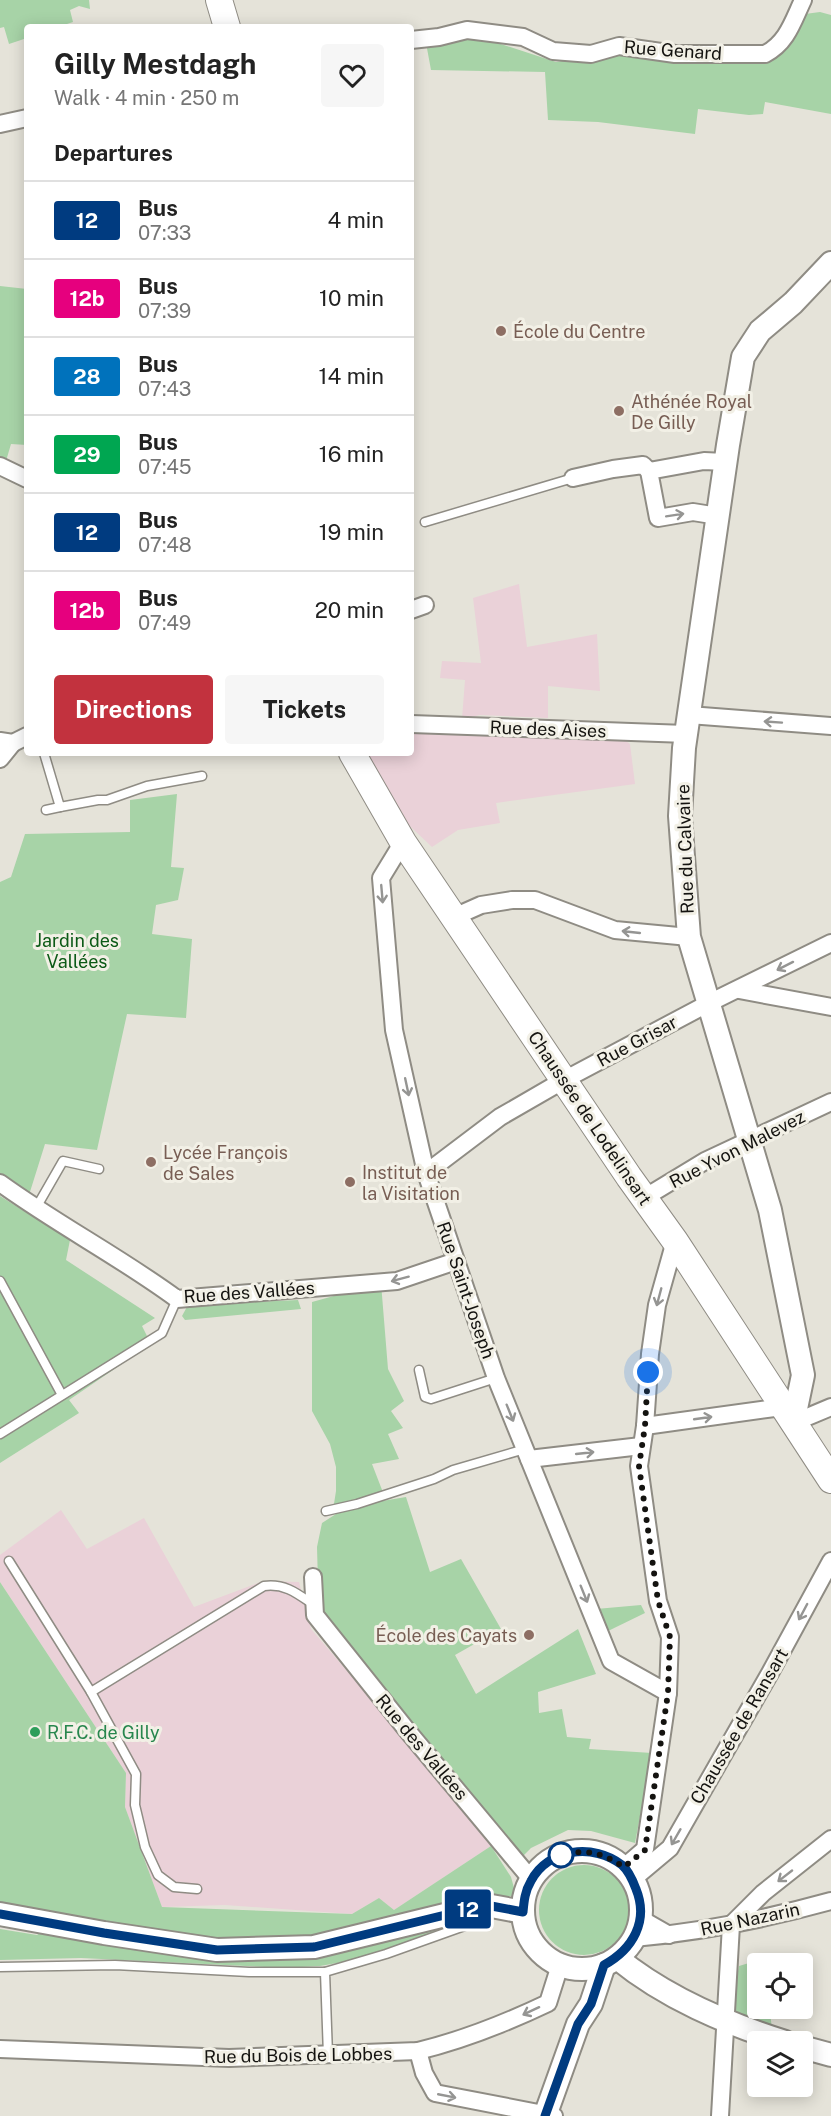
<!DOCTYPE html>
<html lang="en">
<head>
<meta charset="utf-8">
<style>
	:root { --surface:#fff; --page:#f6f6f6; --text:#222; --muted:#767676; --line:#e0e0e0; --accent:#c2323e }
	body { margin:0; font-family:"Public Sans",sans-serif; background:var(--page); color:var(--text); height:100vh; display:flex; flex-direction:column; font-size:22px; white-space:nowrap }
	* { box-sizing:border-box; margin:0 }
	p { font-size:20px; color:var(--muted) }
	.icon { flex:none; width:33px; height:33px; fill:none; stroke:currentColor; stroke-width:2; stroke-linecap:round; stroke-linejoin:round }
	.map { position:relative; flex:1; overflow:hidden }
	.panel { position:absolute; left:24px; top:24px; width:390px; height:732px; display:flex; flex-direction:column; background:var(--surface); border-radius:6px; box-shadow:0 3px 15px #0003 }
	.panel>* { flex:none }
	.badge { padding:0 12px; border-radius:4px; font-size:21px; line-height:39px }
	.tools { position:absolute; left:747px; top:1953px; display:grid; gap:12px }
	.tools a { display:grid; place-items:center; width:66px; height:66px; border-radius:6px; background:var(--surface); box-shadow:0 3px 15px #0003; font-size:30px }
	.you { position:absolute; width:30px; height:30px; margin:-15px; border:4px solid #fff; border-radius:50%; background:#1a73e8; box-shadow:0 0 0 9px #1a73e833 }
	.map>.badge { position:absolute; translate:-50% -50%; box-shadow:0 0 0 3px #fff }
	h2 { padding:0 30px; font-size:22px; line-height:54px }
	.round { display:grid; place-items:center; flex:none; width:63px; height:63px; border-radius:6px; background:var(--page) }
	.headline { display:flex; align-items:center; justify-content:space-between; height:102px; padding:0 30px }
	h1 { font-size:28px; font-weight:700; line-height:45px }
	.primary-button { display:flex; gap:12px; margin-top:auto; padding:12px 30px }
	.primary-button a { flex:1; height:69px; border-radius:6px; background:var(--accent); color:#fff; font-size:24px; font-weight:700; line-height:69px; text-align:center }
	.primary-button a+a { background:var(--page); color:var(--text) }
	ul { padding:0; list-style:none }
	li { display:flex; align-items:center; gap:18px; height:78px; padding:0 30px; border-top:2px solid var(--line) }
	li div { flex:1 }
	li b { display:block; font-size:22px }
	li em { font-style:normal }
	li .badge { min-width:66px; font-weight:700; text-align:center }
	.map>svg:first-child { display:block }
	.commercial { fill:#ead1d8 }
	.green { fill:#a7d3a7 }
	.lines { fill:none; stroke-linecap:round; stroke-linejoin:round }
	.service-casing { stroke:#8f8c84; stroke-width:11 }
	.minor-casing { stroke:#8f8c84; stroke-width:20 }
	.secondary-casing { stroke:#8f8c84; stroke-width:26 }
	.primary-casing { stroke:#8f8c84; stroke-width:28 }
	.service { stroke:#fff; stroke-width:8 }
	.minor { stroke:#fff; stroke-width:16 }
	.secondary { stroke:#fff; stroke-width:22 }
	.primary { stroke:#fff; stroke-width:26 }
	.oneway { stroke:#959593 }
	.line-casing { stroke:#fff; stroke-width:14 }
	.line { stroke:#003b80; stroke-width:9 }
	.walk { stroke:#141310; stroke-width:6; stroke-dasharray:0 10.8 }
	.education-dot { fill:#8d6e63; stroke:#f2f0e6; stroke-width:2 }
	.leisure-dot { fill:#2e9e5b; stroke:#f2f0e6; stroke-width:2 }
	.stop-dot { fill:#fff; stroke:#003b80; stroke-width:3 }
	.labels { text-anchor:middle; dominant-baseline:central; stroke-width:6; stroke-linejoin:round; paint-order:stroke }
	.street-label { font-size:18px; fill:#141310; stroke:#f2f0e6 }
	.education-label { font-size:18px; fill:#785e54; stroke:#f2f0e6; text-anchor:start }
	.park-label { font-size:18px; fill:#0c5a17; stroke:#f2f0e6 }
	.leisure-label { font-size:18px; fill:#27864d; stroke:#f2f0e6; text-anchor:start }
</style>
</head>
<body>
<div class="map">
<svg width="831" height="2116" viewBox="0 0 831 2116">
	<rect width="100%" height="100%" fill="#e5e3d9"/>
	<g class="commercial">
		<path d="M519,584L527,647L597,634L600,691L548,686V718L480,715L462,719L465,680L440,678L442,661L481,663L473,598Z"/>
		<path d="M411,727L625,740L630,744L635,784L496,803L500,823L458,830L432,847L396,813L357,753H411Z"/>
		<path d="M61,1510L87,1549L144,1518L194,1607L263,1581L299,1582L311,1629L421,1757L491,1846L394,1910L379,1898L352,1914L225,1905L162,1907L125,1807L126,1773L0,1582V1555Z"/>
	</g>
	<g class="green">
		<path d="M0,0H89L90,9L79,6L70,10L73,22L58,27H27V38L9,44L4,27L0,28Z"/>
		<path d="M820,12L831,15V114L765,102L763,114L749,115L698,109L695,134L598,122L548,120L545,72L431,70L426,43L470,34L556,62L605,54L772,50L805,14Z"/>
		<path d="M0,286L27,289V445L11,444L6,461L0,458Z"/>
		<path d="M177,794L171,867L184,868L178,900L156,905L152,934L192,939L186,1018L127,1014L97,1150L45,1144L29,1195L0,1176V882L11,877L25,834L130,832V800Z"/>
		<path d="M0,1196L70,1240L66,1260L155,1318L142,1326L151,1344L69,1400L79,1413L0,1463Z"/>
		<path d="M381,1283L388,1369L404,1401L391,1411L403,1428L388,1434L399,1459L372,1464L384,1495L376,1502L406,1497L430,1572L461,1559L501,1629L455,1655L476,1694L578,1629L596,1674L538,1692L539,1713L562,1709L567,1737L591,1739L589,1749L652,1753L635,1843L591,1831L568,1830L531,1848L520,1859L319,1620L317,1547L322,1523L336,1514L333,1510L336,1491V1467L330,1444L312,1411V1302Z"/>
		<path d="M298,1300L301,1309L185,1320L182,1316L188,1305Z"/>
		<path d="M0,1582L126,1773L125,1807L162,1907L352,1914L379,1898L394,1910L491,1846L511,1877L516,1895L428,1911L334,1937L232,1950L0,1907Z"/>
		<path d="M641,1605L645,1613L606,1632L596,1609Z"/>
		<circle cx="584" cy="1910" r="45"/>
		<path d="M495,1915L489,1922L470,1924L354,1960L320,1966L285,1968L81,1958L0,1960V1929L37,1935L44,1930L264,1959H302L333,1953L462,1917Z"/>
		<path d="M749,1963L757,1992L758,2008L770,2011L772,2030L730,2012L739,1966Z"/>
	</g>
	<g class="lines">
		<defs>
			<g id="service">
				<path d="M425,522L573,478"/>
				<path d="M44,753L60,807L98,800H107L147,786L202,776"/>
				<path d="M46,810L60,807"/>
				<path d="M36,1208L63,1161L99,1169"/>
				<path d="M0,1281L62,1395"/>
				<path d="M419,1370L425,1397L431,1399L496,1378"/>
				<path d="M0,1434L162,1333L177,1299"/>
				<path d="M326,1511L357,1504L434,1479L453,1470L525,1449"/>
				<path d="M9,1561L91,1692"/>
				<path d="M197,1889L174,1887L158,1875L145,1847L135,1805L136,1774L91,1692L264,1586C285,1583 298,1594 314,1605"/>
				<path d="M0,1967L115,1965L249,1972H325"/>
				<path d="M328,2055L325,1972L386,1954L470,1924"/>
			</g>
			<g id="minor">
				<path d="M411,40L439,37L467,30L523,37L553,51L591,54L619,46L675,54H765C787,43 793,21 803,0"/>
				<path d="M0,124L27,118"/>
				<path d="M0,466L27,479"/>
				<path d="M573,478L613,469L643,465L649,471"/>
				<path d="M718,516L693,512L658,518L649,471L704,461L725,462"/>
				<path d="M411,610L425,605"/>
				<path d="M689,715L831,726"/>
				<path d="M411,724L686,734"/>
				<path d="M0,741L13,743L27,736"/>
				<path d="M0,759L13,743"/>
				<path d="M403,842L381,878L394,1030L426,1173L496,1378L611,1661L668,1693"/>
				<path d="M454,917L481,905L512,900H535L615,930L689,937"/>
				<path d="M739,990L831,1007"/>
				<path d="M426,1173L500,1117L564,1080L709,1003L831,943"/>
				<path d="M0,1183C58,1225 120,1257 177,1299L397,1281L456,1261"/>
				<path d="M644,1198L705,1161L831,1102"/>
				<path d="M793,1423L831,1407"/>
				<path d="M645,1426L782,1407"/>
				<path d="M529,1459L641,1446"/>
				<path d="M313,1577L315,1615L406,1729L531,1879"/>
				<path d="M624,1867L645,1849L668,1693L670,1637L658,1601L639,1466L645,1426L650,1354L657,1305L675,1241"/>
				<path d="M633,1879L670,1848L770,1673L831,1561"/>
				<path d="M641,1919L669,1935"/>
				<path d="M731,1925L763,1893L831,1839"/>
				<path d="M634,1938C701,1932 766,1919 831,1901"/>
				<path d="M0,2049L229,2058L418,2051C463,2040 506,2023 548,2003L560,1965"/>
				<path d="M418,2051L424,2073L435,2093L554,2116"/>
				<path d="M720,2116L731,1925"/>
			</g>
			<g id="secondary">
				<path d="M793,1423L803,1375L770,1210L689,937L680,816L684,748L728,445L743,357L760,331L793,303L831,263"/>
				<circle cx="582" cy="1910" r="59"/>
				<path d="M0,1914L104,1933L217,1950L314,1947L486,1905L523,1912"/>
				<path d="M617,1958C666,1998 725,2023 785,2042"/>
				<path d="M802,2047L831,2055"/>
				<path d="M545,2116L578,2024L591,2004L604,1965"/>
			</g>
			<g id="primary">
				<path d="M219,0L227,27"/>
				<path d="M352,753L403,842L629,1177L675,1241L831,1480"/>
			</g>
		</defs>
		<use href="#service" class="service-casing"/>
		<use href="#minor" class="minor-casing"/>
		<use href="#secondary" class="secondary-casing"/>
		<use href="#primary" class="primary-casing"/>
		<use href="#service" class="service"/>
		<use href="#minor" class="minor"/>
		<use href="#secondary" class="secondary"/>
		<use href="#primary" class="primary"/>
	</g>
	<defs><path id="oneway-shaft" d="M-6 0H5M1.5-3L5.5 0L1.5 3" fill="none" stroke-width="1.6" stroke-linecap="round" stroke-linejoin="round" transform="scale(1.5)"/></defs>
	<g class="oneway">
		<use href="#oneway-shaft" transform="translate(675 515) rotate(-9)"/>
		<use href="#oneway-shaft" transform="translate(773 722) rotate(-176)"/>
		<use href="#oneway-shaft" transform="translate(382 894) rotate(85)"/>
		<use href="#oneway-shaft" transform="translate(631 932) rotate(-174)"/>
		<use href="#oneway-shaft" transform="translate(785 966) rotate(153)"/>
		<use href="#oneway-shaft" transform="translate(407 1087) rotate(78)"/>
		<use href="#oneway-shaft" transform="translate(400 1279) rotate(165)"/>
		<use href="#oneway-shaft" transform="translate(659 1297) rotate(105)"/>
		<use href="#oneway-shaft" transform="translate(510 1413) rotate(68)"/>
		<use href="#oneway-shaft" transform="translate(703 1418) rotate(-8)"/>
		<use href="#oneway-shaft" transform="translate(585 1453) rotate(-6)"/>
		<use href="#oneway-shaft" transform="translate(584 1594) rotate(68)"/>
		<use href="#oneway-shaft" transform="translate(803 1612) rotate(118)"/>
		<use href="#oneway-shaft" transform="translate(676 1837) rotate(120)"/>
		<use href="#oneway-shaft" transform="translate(785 1876) rotate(142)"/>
		<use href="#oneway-shaft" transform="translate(531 2011) rotate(155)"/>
		<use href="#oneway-shaft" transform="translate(447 2096) rotate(11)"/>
	</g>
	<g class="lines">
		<defs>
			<path id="line" d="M0,1914L104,1933L217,1950L314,1947L486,1905L523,1912C524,1901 525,1891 531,1881C548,1848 594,1843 622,1865C629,1871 633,1881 636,1889C649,1921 633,1949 604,1965L591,2004L578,2024L545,2116"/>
		</defs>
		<use href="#line" class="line-casing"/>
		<use href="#line" class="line"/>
		<path class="walk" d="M561,1855H559C586,1849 601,1852 624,1867L645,1850L668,1693L670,1637L658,1601L639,1466L645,1426L648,1372"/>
	</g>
	<g class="education-dot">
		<circle cx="501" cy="331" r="6"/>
		<circle cx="619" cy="411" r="6"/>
		<circle cx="151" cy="1162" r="6"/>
		<circle cx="350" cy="1182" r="6"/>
		<circle cx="529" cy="1635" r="6"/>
	</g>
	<circle class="leisure-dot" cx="35" cy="1732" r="6"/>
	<circle class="stop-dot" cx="561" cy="1855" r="12"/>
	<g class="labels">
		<g class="street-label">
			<text transform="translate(673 50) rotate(4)">Rue Genard</text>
			<text transform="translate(548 729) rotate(2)">Rue des Aises</text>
			<text transform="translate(685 849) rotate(-92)">Rue du Calvaire</text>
			<text transform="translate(637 1041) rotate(-28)">Rue Grisar</text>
			<text transform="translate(590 1118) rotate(56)">Chaussée de Lodelinsart</text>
			<text transform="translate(737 1149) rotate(-27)">Rue Yvon Malevez</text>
			<text transform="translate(466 1290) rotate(71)">Rue Saint-Joseph</text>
			<text transform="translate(249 1292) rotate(-4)">Rue des Vallées</text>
			<text transform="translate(739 1726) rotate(-60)">Chaussée de Ransart</text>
			<text transform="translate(422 1747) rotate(50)">Rue des Vallées</text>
			<text transform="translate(750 1919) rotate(-12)">Rue Nazarin</text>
			<text transform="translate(298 2055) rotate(-1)">Rue du Bois de Lobbes</text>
		</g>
		<g class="education-label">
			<text x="513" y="331">École du Centre</text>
			<text x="631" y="401">Athénée Royal<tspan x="631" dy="21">De Gilly</tspan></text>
			<text x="163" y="1152">Lycée François<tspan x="163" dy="21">de Sales</tspan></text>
			<text x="362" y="1172">Institut de<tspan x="362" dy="21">la Visitation</tspan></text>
			<text x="517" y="1635" text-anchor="end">École des Cayats</text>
		</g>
		<g class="park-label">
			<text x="77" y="940">Jardin des<tspan x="77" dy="21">Vallées</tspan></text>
		</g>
		<g class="leisure-label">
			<text x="47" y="1732">R.F.C. de Gilly</text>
		</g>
	</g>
</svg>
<div class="tools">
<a><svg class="icon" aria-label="locate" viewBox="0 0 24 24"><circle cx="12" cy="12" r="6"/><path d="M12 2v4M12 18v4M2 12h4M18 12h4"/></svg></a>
<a><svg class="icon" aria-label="layers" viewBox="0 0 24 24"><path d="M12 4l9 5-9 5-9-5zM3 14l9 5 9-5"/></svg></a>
</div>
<div class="you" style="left:648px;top:1372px"></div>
<b class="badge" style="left:468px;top:1909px;background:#003b80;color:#fff">12</b>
<section class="panel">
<div class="headline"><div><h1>Gilly Mestdagh</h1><p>Walk · 4 min · 250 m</p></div><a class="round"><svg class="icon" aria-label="heart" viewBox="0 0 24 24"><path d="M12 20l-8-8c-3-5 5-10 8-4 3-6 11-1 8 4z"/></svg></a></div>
<h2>Departures</h2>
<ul>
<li><span class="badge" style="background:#003b80;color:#fff">12</span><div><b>Bus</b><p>07:33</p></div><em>4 min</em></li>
<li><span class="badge" style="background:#e6007e;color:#fff">12b</span><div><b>Bus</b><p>07:39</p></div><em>10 min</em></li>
<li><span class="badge" style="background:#0072bc;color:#fff">28</span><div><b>Bus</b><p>07:43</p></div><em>14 min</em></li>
<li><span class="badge" style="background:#00a651;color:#fff">29</span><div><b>Bus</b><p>07:45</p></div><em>16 min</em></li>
<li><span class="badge" style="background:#003b80;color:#fff">12</span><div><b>Bus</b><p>07:48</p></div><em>19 min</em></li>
<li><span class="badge" style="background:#e6007e;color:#fff">12b</span><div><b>Bus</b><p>07:49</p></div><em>20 min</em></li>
</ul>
<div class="primary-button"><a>Directions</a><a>Tickets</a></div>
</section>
</div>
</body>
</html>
